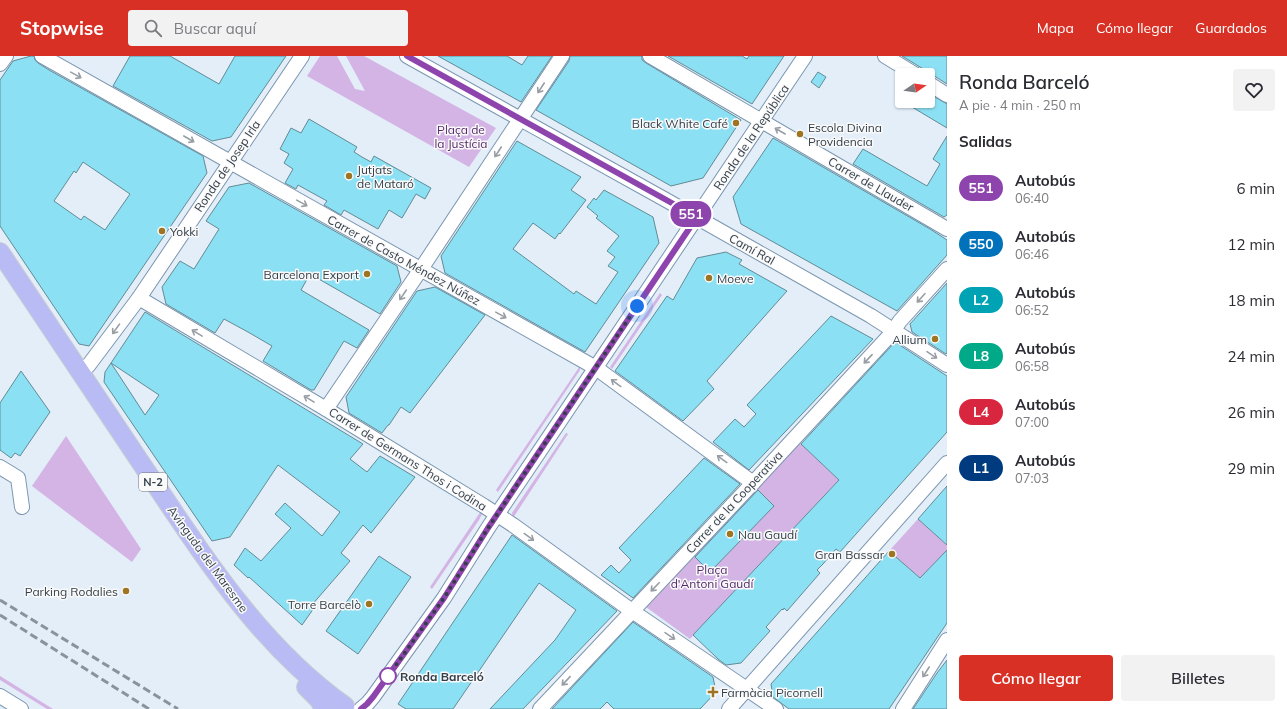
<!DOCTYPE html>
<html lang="es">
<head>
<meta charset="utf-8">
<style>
	:root { --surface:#fff; --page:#f2f2f3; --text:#2b2b33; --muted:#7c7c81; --accent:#d93025 }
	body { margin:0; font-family:Mulish,sans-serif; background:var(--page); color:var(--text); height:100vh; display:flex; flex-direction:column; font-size:15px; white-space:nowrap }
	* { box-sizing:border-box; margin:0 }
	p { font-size:13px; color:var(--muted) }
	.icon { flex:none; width:22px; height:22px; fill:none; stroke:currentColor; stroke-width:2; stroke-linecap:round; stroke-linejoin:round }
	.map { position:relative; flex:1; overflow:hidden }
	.drawer { display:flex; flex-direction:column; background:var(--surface); width:340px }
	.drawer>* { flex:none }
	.badge { padding:0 8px; border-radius:13px; font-size:14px; line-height:26px }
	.needle { width:26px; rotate:77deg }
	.buttons { position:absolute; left:895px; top:12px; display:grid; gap:8px }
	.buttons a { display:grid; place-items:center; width:40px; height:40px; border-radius:4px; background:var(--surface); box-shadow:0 1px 3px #0004; font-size:20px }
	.you { position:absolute; width:20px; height:20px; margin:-10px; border:3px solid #fff; border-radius:50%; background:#1a73e8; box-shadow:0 0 0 6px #1a73e833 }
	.map>.badge { position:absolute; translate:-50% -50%; box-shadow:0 0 0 2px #fff }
	h2 { padding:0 12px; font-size:15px; line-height:36px }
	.round { display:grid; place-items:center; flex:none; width:42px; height:42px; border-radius:4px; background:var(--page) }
	.summary { display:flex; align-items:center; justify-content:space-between; height:68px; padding:0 12px }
	h1 { font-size:19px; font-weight:600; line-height:30px }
	.action { display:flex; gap:8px; margin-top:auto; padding:8px 12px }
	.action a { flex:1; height:46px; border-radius:4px; background:var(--accent); color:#fff; font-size:16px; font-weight:600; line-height:46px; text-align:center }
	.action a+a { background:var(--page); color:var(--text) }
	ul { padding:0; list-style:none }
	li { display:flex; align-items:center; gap:12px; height:56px; padding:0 12px }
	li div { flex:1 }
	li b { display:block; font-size:15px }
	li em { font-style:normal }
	li .badge { min-width:44px; font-weight:700; text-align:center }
	header { display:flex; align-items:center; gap:24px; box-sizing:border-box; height:56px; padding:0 20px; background:var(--accent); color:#fff }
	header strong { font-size:19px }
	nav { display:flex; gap:22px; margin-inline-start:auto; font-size:14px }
	.search { width:280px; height:36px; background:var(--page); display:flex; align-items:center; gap:10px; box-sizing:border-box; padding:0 14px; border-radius:4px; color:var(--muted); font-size:15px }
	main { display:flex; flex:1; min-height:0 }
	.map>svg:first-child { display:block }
	.green { fill:#d4b4e4 }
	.building { fill:#8ce0f4; stroke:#628b95; fill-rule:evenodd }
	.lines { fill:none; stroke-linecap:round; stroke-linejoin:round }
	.minor-casing { stroke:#7b96af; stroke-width:16 }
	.major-casing { stroke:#cacdd0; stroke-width:20 }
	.minor { stroke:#fff; stroke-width:14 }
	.major { stroke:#b9bbf4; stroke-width:18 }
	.rail { stroke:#88939e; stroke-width:3; stroke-dasharray:8 4; stroke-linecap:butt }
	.oneway { stroke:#999ea4 }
	.line-casing { stroke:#fff; stroke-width:9 }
	.line { stroke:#8e44ad; stroke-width:6 }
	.walk { stroke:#333e49; stroke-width:4; stroke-dasharray:0 7.2 }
	.poi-dot { fill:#9d7522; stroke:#fafafa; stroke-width:1.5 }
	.stop-dot { fill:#fff; stroke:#8e44ad; stroke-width:2 }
	.labels { text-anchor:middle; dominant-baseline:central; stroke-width:3; stroke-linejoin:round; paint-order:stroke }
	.shield { fill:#fafafa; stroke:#6f767e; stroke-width:1 }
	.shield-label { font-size:11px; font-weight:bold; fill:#333e49 }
	.poi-label { font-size:12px; fill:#333e49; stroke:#fafafa; text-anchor:end }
	.park-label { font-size:12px; fill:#55296a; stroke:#fafafa }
	.street-label { font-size:12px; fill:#333e49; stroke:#fafafa }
	.stop-label { font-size:12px; font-weight:bold; fill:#333e49; stroke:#fafafa; text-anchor:start }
</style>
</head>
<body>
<header>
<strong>Stopwise</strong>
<div class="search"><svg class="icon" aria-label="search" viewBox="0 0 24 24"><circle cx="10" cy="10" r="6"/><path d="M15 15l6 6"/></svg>Buscar aquí</div>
<nav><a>Mapa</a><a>Cómo llegar</a><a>Guardados</a></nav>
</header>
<main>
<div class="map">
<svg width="947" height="653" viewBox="0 0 947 653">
	<rect width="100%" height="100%" fill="#e3eef9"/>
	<g class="green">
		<path d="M320,0H337L355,33L365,35L346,0H364L496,72L469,111L307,20Z"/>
		<path d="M660,237L662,239L612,313L610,311Z"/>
		<path d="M580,310V314L498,436L496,434Z"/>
		<path d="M566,377L568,378L513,462L512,457Z"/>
		<path d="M66,380L141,493L132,506L32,430Z"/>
		<path d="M800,387L839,424L690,583L646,551Z"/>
		<path d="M481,455L482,458L479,464L432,533L430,531Z"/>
		<path d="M918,463L947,489V507L920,522L889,495Z"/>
		<path d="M0,620L53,653H47L0,624Z"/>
	</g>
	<g class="building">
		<path d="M31,0H34L35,4L38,7L49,14L203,100L207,117L89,290L79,288L0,170V24L13,5ZM83,106L130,138L105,174L84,160L81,164L54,145L74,115L76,117Z"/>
		<path d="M130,0H170L219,28L235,0H286L231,81L212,85L113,30Z"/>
		<path d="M438,0H507L522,9L528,0H552L521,46Z"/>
		<path d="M570,0H642V4L646,7L741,64L703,122L671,130L536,54L569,5Z"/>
		<path d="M668,0H742L747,3L749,0H784L752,48Z"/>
		<path d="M902,0H947V28L925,14Z"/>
		<path d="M818,16L826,21L819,32L811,26Z"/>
		<path d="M928,37L947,48V72L902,45H928Z"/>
		<path d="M309,63L357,91L354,96L362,101L371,106L374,100L431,132L425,143L416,138L402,162L389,154L378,173L344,154L341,159L324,149L327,145L298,129L296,133L285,127L293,113L284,107L289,98L280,93L291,72L301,77Z"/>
		<path d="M947,80V159L944,161L853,108L863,93L927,130L940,108L933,103Z"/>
		<path d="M773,82L930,173L947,184V199L897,255L741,168L733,141Z"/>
		<path d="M517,85L581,121L571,134L586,144L560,178L559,177L555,183L533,167L513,193L574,238L576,235L596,248L618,216L608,210L615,201L607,195L619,180L596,162L598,160L587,151L594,142L596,144L604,134L653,161L659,187L585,296L445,217L441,200Z"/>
		<path d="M249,127L397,210L401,226L380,258L310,218L301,234L369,274L357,292L344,285L314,334H311L263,305L272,290L248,276L224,263L215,277L166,248L162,231L180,205L194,213L219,173L206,165L229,131Z"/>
		<path d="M726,196L742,204L739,208L787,235L707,325L714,333L683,365L615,315L667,240L673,244L697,202Z"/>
		<path d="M947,227V297L946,298L912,276L910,268Z"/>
		<path d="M435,231L485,259L410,357L401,351L389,369H388L382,377L349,357L346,341L417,235Z"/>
		<path d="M145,256L363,388L350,403L367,416L380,400L415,421L371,477L363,469L341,497L350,505L311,550L314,552L302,569L249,521L248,522L234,509L245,492L261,505L291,472L275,458L285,447L322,480L340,456L278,409L230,481L212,485L104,326L105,316ZM111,307L159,339L145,359Z"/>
		<path d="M831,260L873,283L749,414L713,386L735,363L744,371L756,358L747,349Z"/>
		<path d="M895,286L947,320V376L840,496L836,493L823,508L817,514L820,517L787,555L784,552L783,554L782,553L766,571L770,575L741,607L726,609L718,603L693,579L839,424L801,388Z"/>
		<path d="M21,315L50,356L20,400L15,397L11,402L0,394V347Z"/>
		<path d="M704,402L740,428L633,542L601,519L611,509L619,517L631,504L619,492Z"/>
		<path d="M947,430V489L918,463Z"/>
		<path d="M758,434L774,450L710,516L695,501Z"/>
		<path d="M512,479L617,555L523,653H490L555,584L576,554L539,527L453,653H406L398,648Z"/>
		<path d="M947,494V567L889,653H789L773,641L771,628L889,495L920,522Z"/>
		<path d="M379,500L411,521L358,598L326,575Z"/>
		<path d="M633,566L713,621L716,636L700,653H614L607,646L600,653H552Z"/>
		<path d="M947,604V653H913L937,617Z"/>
	</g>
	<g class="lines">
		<defs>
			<g id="minor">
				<path d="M42,0L596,312L753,427"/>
				<path d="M407,0L666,144L871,260L947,309"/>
				<path d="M650,0L947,173"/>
				<path d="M885,0L916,19"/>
				<path d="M0,8L6,0"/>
				<path d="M928,27L947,39"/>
				<path d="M139,242L326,353L484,450L513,469L632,555L776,653"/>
				<path d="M78,312L88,310L139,242L302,0"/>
				<path d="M326,353L421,213L562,0"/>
				<path d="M0,411L18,422L22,451"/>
				<path d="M0,640L21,653"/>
				<path d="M361,653L367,648L373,641L444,542L488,472L805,0"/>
				<path d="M540,653L753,427L891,278L900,265L947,213"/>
				<path d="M729,653L947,407"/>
				<path d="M903,653L947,584"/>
			</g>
			<g id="major">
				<path d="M0,196C48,269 97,341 145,413C203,499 259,589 345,650"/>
				<path d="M306,631L319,644L324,653"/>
			</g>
		</defs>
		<use href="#minor" class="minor-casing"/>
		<use href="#major" class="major-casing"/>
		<use href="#minor" class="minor"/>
		<use href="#major" class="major"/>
		<g class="rail">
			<path d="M0,544L178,653"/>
			<path d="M0,559L149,653"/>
		</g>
	</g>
	<defs><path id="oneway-shaft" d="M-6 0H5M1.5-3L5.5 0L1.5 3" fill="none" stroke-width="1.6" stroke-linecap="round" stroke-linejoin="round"/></defs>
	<g class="oneway">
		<use href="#oneway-shaft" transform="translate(76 19) rotate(29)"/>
		<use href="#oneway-shaft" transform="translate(541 32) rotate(123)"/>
		<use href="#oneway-shaft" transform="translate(780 75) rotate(-150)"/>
		<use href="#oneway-shaft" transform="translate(189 83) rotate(30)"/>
		<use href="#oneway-shaft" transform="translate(498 96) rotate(123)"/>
		<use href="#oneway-shaft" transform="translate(302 147) rotate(29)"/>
		<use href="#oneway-shaft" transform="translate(403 239) rotate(124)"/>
		<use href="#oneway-shaft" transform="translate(921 242) rotate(132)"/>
		<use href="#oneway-shaft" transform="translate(501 259) rotate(29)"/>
		<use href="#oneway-shaft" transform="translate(116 273) rotate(126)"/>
		<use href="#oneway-shaft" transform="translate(197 277) rotate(-149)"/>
		<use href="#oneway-shaft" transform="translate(932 299) rotate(34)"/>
		<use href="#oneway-shaft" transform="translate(868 303) rotate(133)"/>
		<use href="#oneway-shaft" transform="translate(616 327) rotate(-144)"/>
		<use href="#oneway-shaft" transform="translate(309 343) rotate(-149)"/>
		<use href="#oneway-shaft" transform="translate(722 403) rotate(-144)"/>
		<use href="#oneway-shaft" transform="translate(529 481) rotate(36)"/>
		<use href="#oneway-shaft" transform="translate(655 531) rotate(134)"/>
		<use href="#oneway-shaft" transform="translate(670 580) rotate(34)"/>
		<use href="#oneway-shaft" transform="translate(926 616) rotate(123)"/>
		<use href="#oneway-shaft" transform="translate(566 625) rotate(133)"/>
	</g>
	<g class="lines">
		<defs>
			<path id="line" d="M361,653L367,648L373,641L444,542L488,472L697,161L407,0"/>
		</defs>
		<use href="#line" class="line-casing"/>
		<use href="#line" class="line"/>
		<path class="walk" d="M388,620L386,623L444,542L488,472L637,250"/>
	</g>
	<g class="poi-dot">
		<circle cx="736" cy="67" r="4"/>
		<circle cx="800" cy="78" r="4"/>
		<circle cx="349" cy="120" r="4"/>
		<circle cx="162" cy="175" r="4"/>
		<circle cx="367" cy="218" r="4"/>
		<circle cx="709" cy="222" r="4"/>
		<circle cx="935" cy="283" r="4"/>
		<circle cx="730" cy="478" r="4"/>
		<circle cx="892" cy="498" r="4"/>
		<circle cx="126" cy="535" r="4"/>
		<circle cx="369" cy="548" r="4"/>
		<path d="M711 630h4v4h4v4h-4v4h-4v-4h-4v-4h4z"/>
	</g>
	<circle class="stop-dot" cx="388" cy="620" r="8"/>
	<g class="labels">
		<rect class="shield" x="139" y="417" width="28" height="18" rx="3"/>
		<g class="shield-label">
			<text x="153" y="426">N-2</text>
		</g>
		<g class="poi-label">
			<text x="728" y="67">Black White Café</text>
			<text x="808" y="71" text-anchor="start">Escola Divina<tspan x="808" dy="14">Providencia</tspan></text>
			<text x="357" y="113" text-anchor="start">Jutjats<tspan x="357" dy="14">de Mataró</tspan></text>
			<text x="170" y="175" text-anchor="start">Yokki</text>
			<text x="359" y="218">Barcelona Export</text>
			<text x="717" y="222" text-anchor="start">Moeve</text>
			<text x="927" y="283">Allium</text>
			<text x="738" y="478" text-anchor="start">Nau Gaudí</text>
			<text x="884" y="498">Gran Bassar</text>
			<text x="118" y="535">Parking Rodalies</text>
			<text x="361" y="548">Torre Barcelò</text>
			<text x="721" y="636" text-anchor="start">Farmàcia Picornell</text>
		</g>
		<g class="park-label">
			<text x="461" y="73">Plaça de<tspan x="461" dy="14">la Justícia</tspan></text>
			<text x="712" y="513">Plaça<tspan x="712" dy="14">d'Antoni Gaudí</tspan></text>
		</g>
		<g class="street-label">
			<text transform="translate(751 81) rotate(-56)">Ronda de la República</text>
			<text transform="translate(227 110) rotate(-56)">Ronda de Josep Irla</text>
			<text transform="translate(871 128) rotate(30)">Carrer de Llauder</text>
			<text transform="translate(752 193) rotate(29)">Camí Ral</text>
			<text transform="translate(404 204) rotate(29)">Carrer de Casto Méndez Núñez</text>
			<text transform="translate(408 403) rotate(32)">Carrer de Germans Thos i Codina</text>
			<text transform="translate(734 446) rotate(-47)">Carrer de la Cooperativa</text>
			<text transform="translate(208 503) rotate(54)">Avinguda del Maresme</text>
		</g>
		<g class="stop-label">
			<text x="400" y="620">Ronda Barceló</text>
		</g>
	</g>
</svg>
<div class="buttons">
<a><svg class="needle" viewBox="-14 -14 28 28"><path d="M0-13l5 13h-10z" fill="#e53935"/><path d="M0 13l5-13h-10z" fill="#7c7c81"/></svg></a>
</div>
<div class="you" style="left:637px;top:250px"></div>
<b class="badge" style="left:691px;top:158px;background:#8e44ad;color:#fff">551</b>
</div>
<section class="drawer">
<div class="summary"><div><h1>Ronda Barceló</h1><p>A pie · 4 min · 250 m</p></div><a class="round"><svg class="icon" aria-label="heart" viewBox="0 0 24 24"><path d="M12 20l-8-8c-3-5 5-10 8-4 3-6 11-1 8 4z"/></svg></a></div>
<h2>Salidas</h2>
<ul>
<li><span class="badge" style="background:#8e44ad;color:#fff">551</span><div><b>Autobús</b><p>06:40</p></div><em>6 min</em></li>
<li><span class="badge" style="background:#0072bc;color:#fff">550</span><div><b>Autobús</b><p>06:46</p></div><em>12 min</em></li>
<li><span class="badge" style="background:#00a3b4;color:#fff">L2</span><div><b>Autobús</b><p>06:52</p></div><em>18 min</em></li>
<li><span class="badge" style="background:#00a988;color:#fff">L8</span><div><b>Autobús</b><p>06:58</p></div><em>24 min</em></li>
<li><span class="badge" style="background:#d7263d;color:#fff">L4</span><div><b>Autobús</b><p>07:00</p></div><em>26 min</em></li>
<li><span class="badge" style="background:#003b80;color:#fff">L1</span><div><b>Autobús</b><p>07:03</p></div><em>29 min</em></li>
</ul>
<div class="action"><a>Cómo llegar</a><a>Billetes</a></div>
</section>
</main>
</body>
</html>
